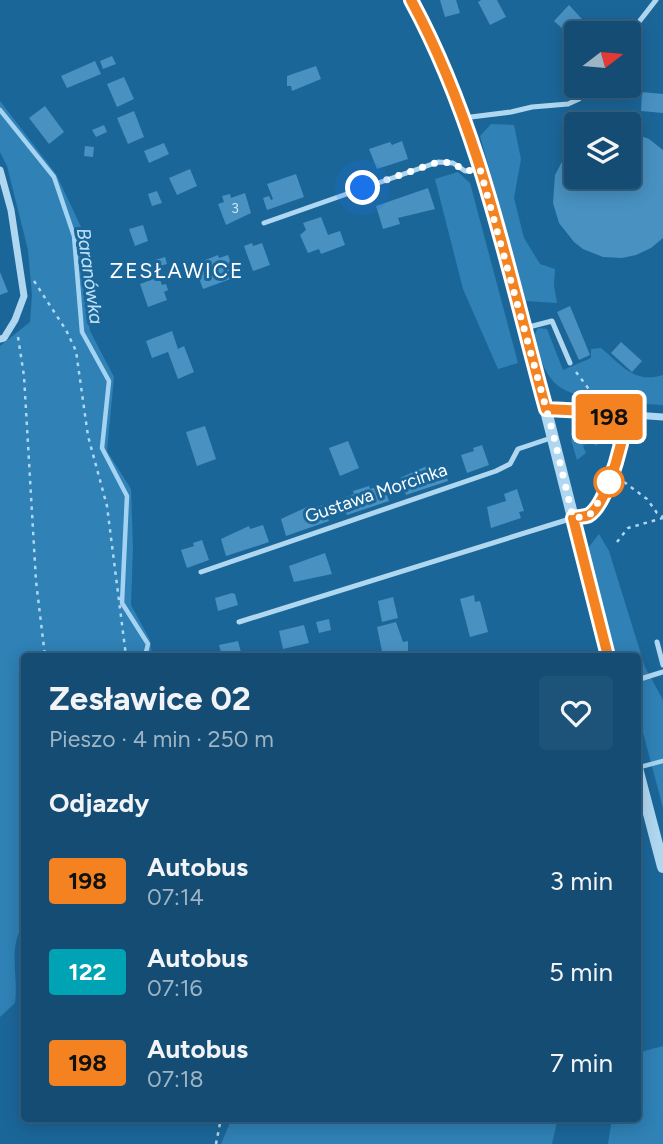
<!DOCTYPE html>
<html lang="pl">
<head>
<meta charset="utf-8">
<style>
	:root { --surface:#144c73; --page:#1d5378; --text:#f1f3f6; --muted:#9db4c4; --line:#336385 }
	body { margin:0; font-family:Figtree,sans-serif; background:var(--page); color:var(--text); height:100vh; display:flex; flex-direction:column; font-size:26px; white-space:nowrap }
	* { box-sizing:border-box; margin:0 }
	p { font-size:23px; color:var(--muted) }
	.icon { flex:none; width:38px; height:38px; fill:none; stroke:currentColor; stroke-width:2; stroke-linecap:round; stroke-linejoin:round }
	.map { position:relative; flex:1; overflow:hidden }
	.side { position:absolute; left:21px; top:653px; width:620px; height:469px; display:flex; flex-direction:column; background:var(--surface); border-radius:7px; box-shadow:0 4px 18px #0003,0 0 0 2px var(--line) }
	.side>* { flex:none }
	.badge { padding:0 14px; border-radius:5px; font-size:24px; line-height:46px }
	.needle { width:46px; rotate:74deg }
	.controls { position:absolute; left:564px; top:21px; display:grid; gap:14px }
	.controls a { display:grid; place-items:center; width:77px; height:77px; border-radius:7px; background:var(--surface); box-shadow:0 4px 18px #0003,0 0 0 2px var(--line); font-size:35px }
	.you { position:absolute; width:35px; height:35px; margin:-18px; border:5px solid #fff; border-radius:50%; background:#1a73e8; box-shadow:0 0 0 10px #1a73e833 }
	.map>.badge { position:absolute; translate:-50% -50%; box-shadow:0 0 0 4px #fff }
	h2 { padding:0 28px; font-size:26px; line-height:63px }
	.round { display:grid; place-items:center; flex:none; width:74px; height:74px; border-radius:7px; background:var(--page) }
	.head { display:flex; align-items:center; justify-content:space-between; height:119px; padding:0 28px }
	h1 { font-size:33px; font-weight:700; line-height:52px }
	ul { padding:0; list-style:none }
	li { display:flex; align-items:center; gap:21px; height:91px; padding:0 28px }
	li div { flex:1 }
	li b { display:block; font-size:26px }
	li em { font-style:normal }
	li .badge { min-width:77px; font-weight:700; text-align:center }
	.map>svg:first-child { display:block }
	.green { fill:#2f81b6 }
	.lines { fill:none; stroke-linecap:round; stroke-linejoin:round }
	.stream { stroke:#a4d4f2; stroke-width:4.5 }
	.building { fill:#4891c1 }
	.path { stroke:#b0d7f0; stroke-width:2.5; stroke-dasharray:3.5 5; stroke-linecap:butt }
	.service { stroke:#b0d7f0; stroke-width:5 }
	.minor { stroke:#b0d7f0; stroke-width:7 }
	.tertiary { stroke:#b0d7f0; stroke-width:12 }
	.line-casing { stroke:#fff; stroke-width:16 }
	.line { stroke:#f58220; stroke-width:10 }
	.walk { stroke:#fff; stroke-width:7; stroke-dasharray:0 12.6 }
	.stop-dot { fill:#fff; stroke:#f58220; stroke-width:3.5 }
	.labels { text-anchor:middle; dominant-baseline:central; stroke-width:6; stroke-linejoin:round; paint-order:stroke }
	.number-label { font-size:14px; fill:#d1e4f0 }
	.street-label { font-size:18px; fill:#fff; stroke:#1b6699 }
	.water-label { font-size:19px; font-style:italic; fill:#c0e2f7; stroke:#1b6699 }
	.quarter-label { font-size:21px; letter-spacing:2px; fill:#fff; stroke:#1b6699 }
</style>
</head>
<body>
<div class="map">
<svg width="663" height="1144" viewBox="0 0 663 1144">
	<rect width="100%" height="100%" fill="#1b6699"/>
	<g class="green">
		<path d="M0,101L56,174L82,229L84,293L90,331L114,377L107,451L131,489L133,548L131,605L150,640L152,656H24V923C7,949 19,975 15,1003L0,1017V346L30,322L32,295L28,250L7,166L0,152Z"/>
		<path d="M491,124L514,125L521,159L514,198L524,238L540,264L555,269L554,286L557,303L526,301L480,136Z"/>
		<path d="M458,172L470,183L518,363L498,369L463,289L435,179Z"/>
		<path d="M538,328L547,329L563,370L591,358V349L601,348C622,365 634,384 663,375V405C636,403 576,403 556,384C542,371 539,352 534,335Z"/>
		<path d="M588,428L600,442L596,446L592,440L583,446L586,453L577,460L571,440L576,431Z"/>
		<path d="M599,534L609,551L645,667L663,700V808L637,710V656H614L588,548Z"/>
		<path d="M663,1046V1144H608L612,1118H637V1053Z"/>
		<path d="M232,1118H558L552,1144H221Z"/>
	</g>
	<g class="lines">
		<g class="stream">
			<path d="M0,110L54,177L74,236L82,332L109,381L102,448L127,496L122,603L148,644L145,656"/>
			<path d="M640,767L663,761"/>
		</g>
	</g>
	<g class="building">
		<path d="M440,0H456L460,13L445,17Z"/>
		<path d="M481,0H497L506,17L490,25L478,2Z"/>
		<path d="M569,5L594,32L592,33H576V41L554,21Z"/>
		<path d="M112,56L116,64L103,69L100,61Z"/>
		<path d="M95,61L101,74L67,88L61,76Z"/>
		<path d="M316,66L321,79L292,91L291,86H287V76Z"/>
		<path d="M124,77L134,99L117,107L107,84Z"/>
		<path d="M642,92L663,94V113L641,111Z"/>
		<path d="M45,106L64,132L49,144L29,118Z"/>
		<path d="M134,111L144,137L128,144L117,118Z"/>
		<path d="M104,125L107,132L96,137L92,130Z"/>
		<path d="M628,131L649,139L663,150V238L651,248L636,255L622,258L603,257L583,249L574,242L559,223L553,203L555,175L566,154L576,144V177H628Z"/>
		<path d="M402,141L408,159L377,169L369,149L390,142L392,145Z"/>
		<path d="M164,143L169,154L149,163L144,151Z"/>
		<path d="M85,146L94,147L93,157L84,156Z"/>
		<path d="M190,169L197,186L177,195L169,178Z"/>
		<path d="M296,174L304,197L267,210L263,198L269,196L271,200L273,199L267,184Z"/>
		<path d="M428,188L435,209L398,218L400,224L383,229L376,206Z"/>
		<path d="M157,191L162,203L152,206L148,194Z"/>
		<path d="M245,193L251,213L226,225L218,204L224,202L222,196L230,194L231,198Z"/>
		<path d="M321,217L328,235L340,231L345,245L321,254L319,249L308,253L300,235L306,230L303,223Z"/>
		<path d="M143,225L148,241L135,246L129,229Z"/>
		<path d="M252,243L253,246L262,243L270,265L253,271L244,246Z"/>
		<path d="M218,255L219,258L228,255L236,277L203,289L195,267L204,264L203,261Z"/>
		<path d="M165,257L167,264L157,267L155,260Z"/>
		<path d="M0,272L8,292L0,295Z"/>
		<path d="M159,277L162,285L166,284L168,290L164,292L167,300L148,307L140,284Z"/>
		<path d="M570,306L590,355L579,360L557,312Z"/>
		<path d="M172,331L178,349L184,346L194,372L178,379L168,352L152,358L146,341Z"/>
		<path d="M621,342L642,361L632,372L611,353Z"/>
		<path d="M205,426L216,459L197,466L186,432Z"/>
		<path d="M348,441L359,468L340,476L329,448Z"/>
		<path d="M482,445L489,465L467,473L461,455L474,451L473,448Z"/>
		<path d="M443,464L448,481L406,495L400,478L429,465L430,469Z"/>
		<path d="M383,485L389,501L347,515L341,499L354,494L353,491L369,486L370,489Z"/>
		<path d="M517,489L524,511L519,512L521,518L491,528L487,507L506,501L504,494Z"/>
		<path d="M323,505L329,521L286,536L281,519L309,506L310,509Z"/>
		<path d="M263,525L269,542L226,556L221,539L249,526L250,529Z"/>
		<path d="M202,540L209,560L187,568L181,550L194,546L193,543Z"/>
		<path d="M325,553L332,574L294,582L289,566Z"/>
		<path d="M232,593L235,594L238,605L218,611L215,598Z"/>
		<path d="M474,595L475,602L480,601L488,632L470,637L460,599Z"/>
		<path d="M393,597L398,618L382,622L378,601Z"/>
		<path d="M329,619L331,630L319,633L316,622Z"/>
		<path d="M396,622L403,642L408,641V656H383L377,627Z"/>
		<path d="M304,625L309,643L283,649L279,631Z"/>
		<path d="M238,641L242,656H222L219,645Z"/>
	</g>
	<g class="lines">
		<g class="path">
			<path d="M34,281L66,330L76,351L88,436L107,506L126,656"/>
			<path d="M18,337L24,376L36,581L45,656"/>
			<path d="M576,372L597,400"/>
			<path d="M624,482L647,499L657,513L663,517"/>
			<path d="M617,542L628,528L663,518"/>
			<path d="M216,1144L221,1118"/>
		</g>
		<g class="service">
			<path d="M628,36L656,0"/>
			<path d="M463,118L511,112L532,107L568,104L579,99L590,86"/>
			<path d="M264,223L438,162L453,163L465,171L480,169"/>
			<path d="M525,328L552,321L570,363"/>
			<path d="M201,572L496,471L510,464L518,449L551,438"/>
			<path d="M239,622L573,518L589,516C607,496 614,470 621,444L606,412"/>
			<path d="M657,642L663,665"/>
			<path d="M637,680L663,672"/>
		</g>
		<g class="minor">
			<path d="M0,170L11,210L24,296L15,320L4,338L0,339"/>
			<path d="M546,409L663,417"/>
		</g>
		<g class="tertiary">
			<path d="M411,0C461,92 489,194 516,295C548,415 577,536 608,656"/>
			<path d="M637,768L663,867"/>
		</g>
	</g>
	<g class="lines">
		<defs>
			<path id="line" d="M411,0C480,127 508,271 546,409L606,412L621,444C617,461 604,506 589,515C585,517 577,517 573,518L608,656"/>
		</defs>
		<use href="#line" class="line-casing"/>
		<use href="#line" class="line"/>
		<path class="walk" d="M363,188L438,162L453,163L465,171L480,169L554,437L573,518L589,516L603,495L613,474L609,482"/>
	</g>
	<circle class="stop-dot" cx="609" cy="482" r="14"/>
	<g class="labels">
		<g class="number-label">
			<text x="235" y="208">3</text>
		</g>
		<g class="street-label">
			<text transform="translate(376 493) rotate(-19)">Gustawa Morcinka</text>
		</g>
		<g class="water-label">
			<text transform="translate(90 276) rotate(82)">Baranówka</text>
		</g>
		<g class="quarter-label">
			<text x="177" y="270">ZESŁAWICE</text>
		</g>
	</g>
</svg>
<div class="controls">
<a><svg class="needle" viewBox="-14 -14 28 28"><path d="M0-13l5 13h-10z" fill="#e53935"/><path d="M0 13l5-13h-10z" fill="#9db4c4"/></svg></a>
<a><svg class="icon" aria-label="layers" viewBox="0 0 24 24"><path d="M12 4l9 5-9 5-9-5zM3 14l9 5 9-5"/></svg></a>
</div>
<div class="you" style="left:363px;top:188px"></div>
<b class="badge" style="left:609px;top:417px;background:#f58220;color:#111">198</b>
<section class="side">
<div class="head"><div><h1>Zesławice 02</h1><p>Pieszo · 4 min · 250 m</p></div><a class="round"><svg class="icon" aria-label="heart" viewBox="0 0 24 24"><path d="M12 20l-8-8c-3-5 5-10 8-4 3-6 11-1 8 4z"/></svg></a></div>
<h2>Odjazdy</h2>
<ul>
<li><span class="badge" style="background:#f58220;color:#111">198</span><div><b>Autobus</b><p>07:14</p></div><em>3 min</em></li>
<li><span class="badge" style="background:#00a3b4;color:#fff">122</span><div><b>Autobus</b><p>07:16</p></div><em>5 min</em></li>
<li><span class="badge" style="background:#f58220;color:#111">198</span><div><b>Autobus</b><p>07:18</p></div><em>7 min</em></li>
</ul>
</section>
</div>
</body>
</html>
